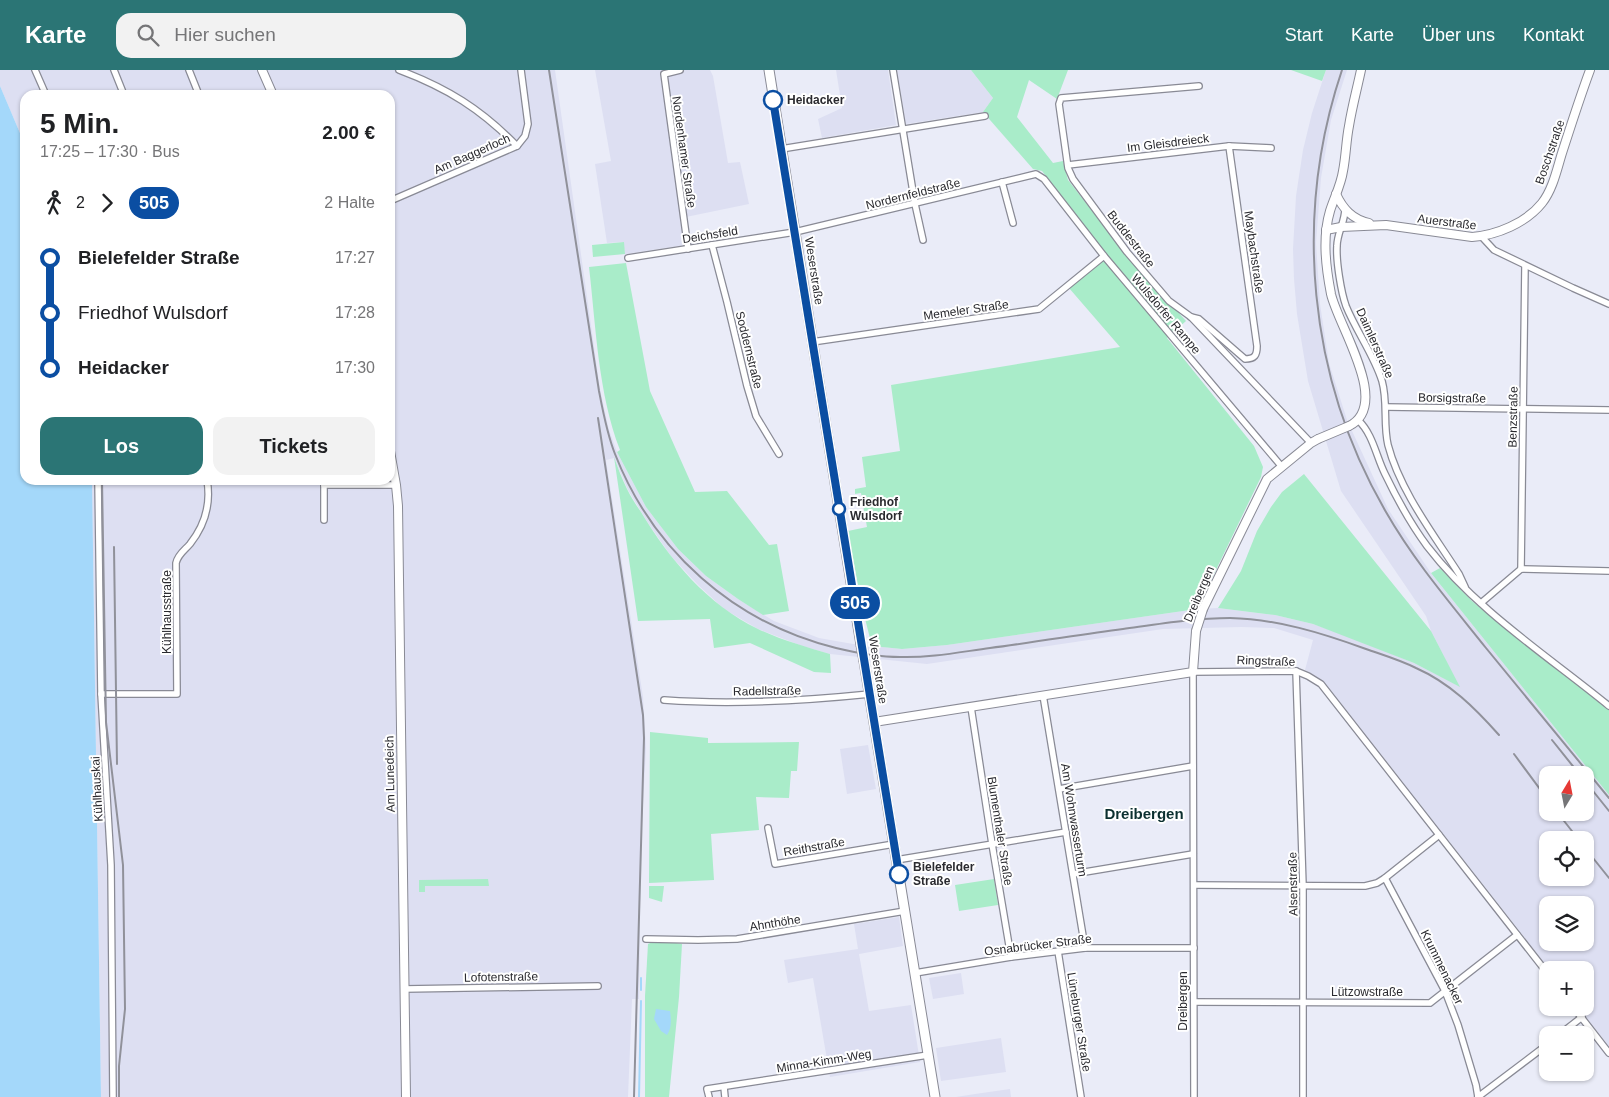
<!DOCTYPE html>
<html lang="de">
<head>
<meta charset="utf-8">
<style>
	:root { --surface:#fff; --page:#f2f2f2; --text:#202124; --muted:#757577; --accent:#2b7575 }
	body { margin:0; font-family:Arial,sans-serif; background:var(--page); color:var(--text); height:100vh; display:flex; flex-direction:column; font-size:19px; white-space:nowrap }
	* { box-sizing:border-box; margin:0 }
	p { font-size:16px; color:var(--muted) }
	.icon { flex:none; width:28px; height:28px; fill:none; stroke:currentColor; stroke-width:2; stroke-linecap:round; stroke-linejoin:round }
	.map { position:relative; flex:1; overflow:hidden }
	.side { position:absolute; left:20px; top:20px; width:375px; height:395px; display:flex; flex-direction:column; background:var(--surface); border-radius:15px; box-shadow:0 1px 4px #0004 }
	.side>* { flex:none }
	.badge { padding:0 10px; border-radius:16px; font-size:18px; line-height:32px }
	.needle { width:32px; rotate:10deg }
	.fabs { position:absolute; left:1539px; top:696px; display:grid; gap:10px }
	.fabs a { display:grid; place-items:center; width:55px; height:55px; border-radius:10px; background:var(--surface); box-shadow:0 1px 4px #0004; font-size:25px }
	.map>.badge { position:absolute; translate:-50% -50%; box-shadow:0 0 0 2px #fff }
	.legs { display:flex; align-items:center; gap:8px; height:55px; padding:0 20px; font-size:16px }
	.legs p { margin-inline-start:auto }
	.overview { display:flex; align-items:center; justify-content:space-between; height:85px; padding:0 20px }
	h1 { font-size:28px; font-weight:700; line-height:38px }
	.button { display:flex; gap:10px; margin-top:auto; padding:10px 20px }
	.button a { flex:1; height:58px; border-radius:15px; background:var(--accent); color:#fff; font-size:20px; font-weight:700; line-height:58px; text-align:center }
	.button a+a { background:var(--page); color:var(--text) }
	ul { padding:0 20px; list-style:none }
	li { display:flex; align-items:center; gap:18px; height:55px; font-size:19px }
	li i { display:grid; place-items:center; width:8px; height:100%; margin:0 6px; background:currentColor }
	li i::after { content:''; width:12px; height:12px; margin:-6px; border:4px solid; border-radius:50%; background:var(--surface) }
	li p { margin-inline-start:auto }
	li:first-child i { background:linear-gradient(#0000 50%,currentColor 0) }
	li:last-child i { background:linear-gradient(currentColor 50%,#0000 0) }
	header { display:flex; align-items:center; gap:30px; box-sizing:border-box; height:70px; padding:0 25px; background:var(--accent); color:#fff }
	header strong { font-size:24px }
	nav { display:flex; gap:28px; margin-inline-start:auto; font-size:18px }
	.search { width:350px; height:45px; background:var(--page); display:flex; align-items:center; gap:12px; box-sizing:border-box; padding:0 18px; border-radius:15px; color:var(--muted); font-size:19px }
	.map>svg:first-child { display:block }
	.built { fill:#dddff2; fill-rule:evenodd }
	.green { fill:#a9ecc9 }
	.water { fill:#a4d8fa }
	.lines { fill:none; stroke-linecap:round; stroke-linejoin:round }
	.stream { stroke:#a4d8fa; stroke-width:2 }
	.street-casing { stroke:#898a95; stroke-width:8 }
	.secondary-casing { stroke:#898a95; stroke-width:10 }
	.primary-casing { stroke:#898a95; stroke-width:11 }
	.street { stroke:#fff; stroke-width:5.5 }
	.secondary { stroke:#fff; stroke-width:8 }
	.primary { stroke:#fff; stroke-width:9 }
	.rail { stroke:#90919a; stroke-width:2 }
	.secondary-bridge-casing { stroke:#898a95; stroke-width:10; stroke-linecap:butt }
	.primary-bridge-casing { stroke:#898a95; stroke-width:11; stroke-linecap:butt }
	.secondary-bridge { stroke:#fff; stroke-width:8 }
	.primary-bridge { stroke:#fff; stroke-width:9 }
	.line-1-casing { stroke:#fff; stroke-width:11 }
	.line-1 { stroke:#0b4ea2; stroke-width:8 }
	.stop-1-dot { fill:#fff; stroke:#0b4ea2; stroke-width:2.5 }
	.labels { text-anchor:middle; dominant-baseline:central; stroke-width:4; stroke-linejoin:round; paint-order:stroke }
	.stop-label { font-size:12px; font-weight:bold; fill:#2a2a2f; stroke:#fff; text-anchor:start }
	.street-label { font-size:12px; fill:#2a2a2f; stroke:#fff }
	.quarter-label { font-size:15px; font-weight:bold; fill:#0c3030; stroke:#fff }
</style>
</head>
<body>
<header>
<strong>Karte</strong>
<div class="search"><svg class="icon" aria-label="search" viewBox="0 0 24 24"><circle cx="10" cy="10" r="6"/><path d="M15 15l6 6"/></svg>Hier suchen</div>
<nav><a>Start</a><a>Karte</a><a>Über uns</a><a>Kontakt</a></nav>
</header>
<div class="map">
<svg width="1609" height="1027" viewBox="0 0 1609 1027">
	<rect width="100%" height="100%" fill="#eaecf8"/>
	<g class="built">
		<path d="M0,0H555L600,319L609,360L617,382L646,437L678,479L706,506L738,529L774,551L819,568L853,574L902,579L947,575L1197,539L1218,538L1275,545L1313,554L1358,570L1414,593L1459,616L1431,561L1426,546L1341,421L1308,311L1297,244L1294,209L1293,179L1296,126L1303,80L1312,43L1326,0H1347L1331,50L1321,108L1316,173L1320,234L1329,293L1347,350L1388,439L1431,503L1609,725V976L1579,938H1585V900H1550L1326,614L1305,600L1313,570L1274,558L1241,557L1163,559L927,594L830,584L802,576L758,559L724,539L697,514L671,486L648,453L628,420L614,388L606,390L643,627L646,678L641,773L639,929H632L628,1027H101L92,410H390V25H25V75L0,16ZM1548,705H1585V742H1548ZM1548,770H1585V808H1548ZM1548,835H1585V872H1548Z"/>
		<path d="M595,0H710L713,6L728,93L740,92L749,134L681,148L685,175L625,184L623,172L607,173L595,94L611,91Z"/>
		<path d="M836,0H888L896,55L822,68L818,49L842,38Z"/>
		<path d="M897,0H971L993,28L983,42L906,54Z"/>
		<path d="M868,675L876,719L847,724L840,679Z"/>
		<path d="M899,847L903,876L859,884L869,941L911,935L920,992L830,1007L813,908L788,913L784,890L858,879L854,854Z"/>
		<path d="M961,903L964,924L933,929L929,908Z"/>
		<path d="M1001,968L1006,1002L941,1011L936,978Z"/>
		<path d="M1010,1019L1011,1027H956L975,1024Z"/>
	</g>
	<g class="green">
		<path d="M971,0H1068L1057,29L1029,10L1017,47L1053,93L1063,91L1068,110L1126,184L1186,251L1167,268L1254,376L1263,397L1261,407L1197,539L947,575L902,579L872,576L862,537L848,461L867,457L861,423L855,424V419L866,417L862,387L900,381L891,315L1120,277L1069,218L1108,186L1042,101L1033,99L983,42L993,28Z"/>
		<path d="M1291,0H1326L1322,11Z"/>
		<path d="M624,172L625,184L593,187L592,175Z"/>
		<path d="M626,193L650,321L695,422L727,421L769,475L777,474L789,541L763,545L738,529L706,506L678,479L646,437L617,382L620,380C598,323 596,257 589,197Z"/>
		<path d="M614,387C618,398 622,409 627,419C631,427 636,435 641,442C669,489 708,535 758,559C781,570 806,577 830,584L831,603L814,602L750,573L714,578L710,549L638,551Z"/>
		<path d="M1304,404L1431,561L1460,617L1414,593L1313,554L1275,545L1218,538L1241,501L1257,461L1271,437L1282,422Z"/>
		<path d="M1440,498L1472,531L1514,566L1564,603L1609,640V725L1431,503Z"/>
		<path d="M650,662L708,668V673L799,672L797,701H791L789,728L756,727L759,760L711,764L714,810L649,813Z"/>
		<path d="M488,809L489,816H425V822H419V810Z"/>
		<path d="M994,809L998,835L959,841L955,815Z"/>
		<path d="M649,816H664L662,832L649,828Z"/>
		<path d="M659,870L682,874L679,927L669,1027H645V926L648,874L655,871Z"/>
	</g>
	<g class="water">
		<path d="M0,16L25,75V410H92L101,1027H0Z"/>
		<path d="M656,939L670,941C671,949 672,958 667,965L661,961L654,949Z"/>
	</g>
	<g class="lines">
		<g class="stream">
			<path d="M641,920V908"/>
			<path d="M639,1027L641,931"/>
		</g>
		<defs>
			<g id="street">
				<path d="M35,0L46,25"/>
				<path d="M114,0L124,25"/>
				<path d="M189,0L199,25"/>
				<path d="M399,0C447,18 481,39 517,76"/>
				<path d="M680,0L664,4L688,179"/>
				<path d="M893,0L915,134L923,170"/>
				<path d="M1199,16L1061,28L1059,34L1068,98L1073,109L1127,182L1169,231L1191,247L1311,373"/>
				<path d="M781,79L985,46"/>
				<path d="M1068,95L1229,76L1271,78"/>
				<path d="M1002,112L1013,153"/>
				<path d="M390,131L517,76L525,66L528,54L521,0"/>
				<path d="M1345,139C1345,152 1337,163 1337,176C1336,191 1341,222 1346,236C1356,261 1374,285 1382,311C1388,332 1383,354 1388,375C1400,421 1434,465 1459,504L1465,517"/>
				<path d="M1481,166L1494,180L1573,218L1609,234"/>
				<path d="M712,175L727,232L747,316L756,346L779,384"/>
				<path d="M628,188L795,162L1036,104L1044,109L1104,186L1282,397"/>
				<path d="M1191,247L1199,249L1245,289C1255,289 1257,285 1257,276L1229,76"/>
				<path d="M812,272L1039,239L1104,186"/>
				<path d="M1386,337L1609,340"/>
				<path d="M1358,350C1373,364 1376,386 1385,404C1397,429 1410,453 1427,476C1476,540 1548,586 1609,636"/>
				<path d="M98,410L101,624L111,795L113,1027"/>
				<path d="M324,410V415H396"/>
				<path d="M324,415V450"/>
				<path d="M1521,499L1525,196"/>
				<path d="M1481,533L1521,499L1609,501"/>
				<path d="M1296,601L1303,816V1027"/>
				<path d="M101,624H177L176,493C178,484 185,480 190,474C205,455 211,433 207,410"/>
				<path d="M1043,625L1085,878"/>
				<path d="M664,630C732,635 802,631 870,624"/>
				<path d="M971,637L992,774L1011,887"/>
				<path d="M1059,719L1193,696"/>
				<path d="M768,758L775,794L894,774"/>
				<path d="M896,790L1066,762"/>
				<path d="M1073,804L1193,784"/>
				<path d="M1385,808L1445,921L1458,955L1476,1015L1478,1027"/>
				<path d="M1194,815L1365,816L1377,813L1385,808L1439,765"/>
				<path d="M646,869L698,870L737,869L905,841"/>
				<path d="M1058,881L1081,1027"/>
				<path d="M915,903L1011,887L1085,878H1194"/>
				<path d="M404,919L598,916"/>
				<path d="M1194,932L1430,933L1517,865"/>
				<path d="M1574,938L1609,983"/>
				<path d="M1559,965L1582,947"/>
				<path d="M724,1017L725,1027"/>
				<path d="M709,1027L707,1019L928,985"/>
				<path d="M1194,1027L1193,602L1296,601L1308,606L1321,614L1548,904"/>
				<path d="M1478,1027L1548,974"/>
			</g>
			<g id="secondary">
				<path d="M262,0L273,25"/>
				<path d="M1336,124C1343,139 1352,149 1369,153"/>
				<path d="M1326,160L1341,157L1386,155L1472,167C1497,165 1526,153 1542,133C1553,119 1557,99 1562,83C1571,55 1580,27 1590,0"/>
				<path d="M1349,356C1392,335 1338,256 1331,224C1326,198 1322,168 1330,141C1334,128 1341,115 1343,101C1346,86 1346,71 1349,56C1352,37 1357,19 1361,0"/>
				<path d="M390,381L396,415L398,436L406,1027"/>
				<path d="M1203,539L1267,409L1311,373L1318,369"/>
				<path d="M874,652L1193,602L1196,561"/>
			</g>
			<g id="primary">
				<path d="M769,0L861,575"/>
				<path d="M864,591L935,1027"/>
			</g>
		</defs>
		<use href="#street" class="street-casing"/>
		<use href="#secondary" class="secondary-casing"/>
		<use href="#primary" class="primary-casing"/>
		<use href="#street" class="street"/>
		<use href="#secondary" class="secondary"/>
		<use href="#primary" class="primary"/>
		<g class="rail">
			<path d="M549,0L599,321C603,342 607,364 615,384C653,481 734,553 836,578C857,583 878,587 900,587C930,588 960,582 990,578C1035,572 1079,565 1123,559C1159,554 1195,548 1230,548C1277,549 1322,563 1366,579C1383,585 1400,590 1416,598C1450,613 1475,638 1499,665"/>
			<path d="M1342,0C1293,146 1308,308 1386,442C1414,491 1451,534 1486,578C1527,628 1568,678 1609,728"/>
			<path d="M598,348L643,645L644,668L634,1027"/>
			<path d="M102,410L106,652L123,795L125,939L119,996V1027"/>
			<path d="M114,477L117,694"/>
			<path d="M1552,670L1580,705"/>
			<path d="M1514,684L1548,730"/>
			<path d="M1585,711L1609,741"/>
			<path d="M1557,742L1579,770"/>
			<path d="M1585,778L1609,808"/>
		</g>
		<defs>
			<g id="secondary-bridge">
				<path d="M1318,369L1349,356"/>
				<path d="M1196,561L1203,539"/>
			</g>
			<path id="primary-bridge" d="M861,575L864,591"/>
		</defs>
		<use href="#secondary-bridge" class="secondary-bridge-casing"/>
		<use href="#primary-bridge" class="primary-bridge-casing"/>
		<use href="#secondary-bridge" class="secondary-bridge"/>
		<use href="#primary-bridge" class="primary-bridge"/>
	</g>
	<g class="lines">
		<defs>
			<path id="line-1" d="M773,30L899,804"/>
		</defs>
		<use href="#line-1" class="line-1-casing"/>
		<use href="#line-1" class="line-1"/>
	</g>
	<g class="stop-1-dot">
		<circle cx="773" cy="30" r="9"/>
		<circle cx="839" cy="439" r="6"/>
		<circle cx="899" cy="804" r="9"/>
	</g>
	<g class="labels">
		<g class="stop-label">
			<text x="787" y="30">Heidacker</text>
			<text x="850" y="432">Friedhof<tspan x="850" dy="14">Wulsdorf</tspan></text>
			<text x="913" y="797">Bielefelder<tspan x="913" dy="14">Straße</tspan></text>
		</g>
		<g class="street-label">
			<text transform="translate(1168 73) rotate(-7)">Im Gleisdreieck</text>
			<text transform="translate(684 82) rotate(82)">Nordenhamer Straße</text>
			<text transform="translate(1550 82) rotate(-71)">Boschstraße</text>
			<text transform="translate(472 84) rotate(-24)">Am Baggerloch</text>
			<text transform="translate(913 124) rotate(-14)">Nordernfeldstraße</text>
			<text transform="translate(1447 152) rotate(7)">Auerstraße</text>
			<text transform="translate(710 165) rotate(-9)">Deichsfeld</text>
			<text transform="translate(1131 169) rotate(52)">Buddestraße</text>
			<text transform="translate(1254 182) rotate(82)">Maybachstraße</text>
			<text transform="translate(814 201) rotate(81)">Weserstraße</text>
			<text transform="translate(966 240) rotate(-8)">Memeler Straße</text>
			<text transform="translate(1166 244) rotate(50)">Wulsdorfer Rampe</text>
			<text transform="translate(1375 273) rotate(66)">Daimlerstraße</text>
			<text transform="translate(749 280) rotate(76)">Soddernstraße</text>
			<text transform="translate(1452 328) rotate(1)">Borsigstraße</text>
			<text transform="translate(1513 347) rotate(-89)">Benzstraße</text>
			<text transform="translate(1199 524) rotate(-67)">Dreibergen</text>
			<text transform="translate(167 542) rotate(-90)">Kühlhausstraße</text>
			<text transform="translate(1266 591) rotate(2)">Ringstraße</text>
			<text transform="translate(878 600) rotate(81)">Weserstraße</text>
			<text transform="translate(767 621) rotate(-1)">Radellstraße</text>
			<text transform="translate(390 704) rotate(-91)">Am Lunedeich</text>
			<text transform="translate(97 719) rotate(-93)">Kühlhauskai</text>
			<text transform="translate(1074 750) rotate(81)">Am Wohnwasserturm</text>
			<text transform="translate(1000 761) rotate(81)">Blumenthaler Straße</text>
			<text transform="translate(814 777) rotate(-10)">Reithstraße</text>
			<text transform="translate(1293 814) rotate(-91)">Alsenstraße</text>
			<text transform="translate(775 853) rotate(-9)">Ahnthöhe</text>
			<text transform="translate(1038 875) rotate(-7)">Osnabrücker Straße</text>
			<text transform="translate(1442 897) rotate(64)">Krummenacker</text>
			<text transform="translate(501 907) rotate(-1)">Lofotenstraße</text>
			<text x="1367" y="922">Lützowstraße</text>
			<text transform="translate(1183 931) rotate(-90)">Dreibergen</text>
			<text transform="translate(1079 952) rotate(81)">Lüneburger Straße</text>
			<text transform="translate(824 991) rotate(-9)">Minna-Kimm-Weg</text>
		</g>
		<g class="quarter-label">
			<text x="1144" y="743">Dreibergen</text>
		</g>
	</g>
</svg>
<div class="fabs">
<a><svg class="needle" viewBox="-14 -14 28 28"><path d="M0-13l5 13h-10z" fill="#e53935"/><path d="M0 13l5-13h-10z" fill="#757577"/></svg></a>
<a><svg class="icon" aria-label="locate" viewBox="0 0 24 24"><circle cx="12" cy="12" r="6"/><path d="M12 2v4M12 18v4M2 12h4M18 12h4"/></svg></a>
<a><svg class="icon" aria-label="layers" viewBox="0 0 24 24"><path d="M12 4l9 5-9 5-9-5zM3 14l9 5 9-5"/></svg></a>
<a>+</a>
<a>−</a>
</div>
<b class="badge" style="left:855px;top:533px;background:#0b4ea2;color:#fff">505</b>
<section class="side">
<div class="overview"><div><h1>5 Min.</h1><p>17:25 – 17:30 · Bus</p></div><b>2.00 €</b></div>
<div class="legs"><svg class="icon" aria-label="walk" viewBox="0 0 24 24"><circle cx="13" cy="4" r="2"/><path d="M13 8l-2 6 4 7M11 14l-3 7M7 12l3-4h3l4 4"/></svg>2<svg class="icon" aria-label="forward" viewBox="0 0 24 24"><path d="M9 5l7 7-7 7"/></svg><b class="badge" style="background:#0b4ea2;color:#fff">505</b><p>2 Halte</p></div>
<ul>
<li><i style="color:#0b4ea2"></i><b>Bielefelder Straße</b><p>17:27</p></li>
<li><i style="color:#0b4ea2"></i><span>Friedhof Wulsdorf</span><p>17:28</p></li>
<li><i style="color:#0b4ea2"></i><b>Heidacker</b><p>17:30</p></li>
</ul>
<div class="button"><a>Los</a><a>Tickets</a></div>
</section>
</div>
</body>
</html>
